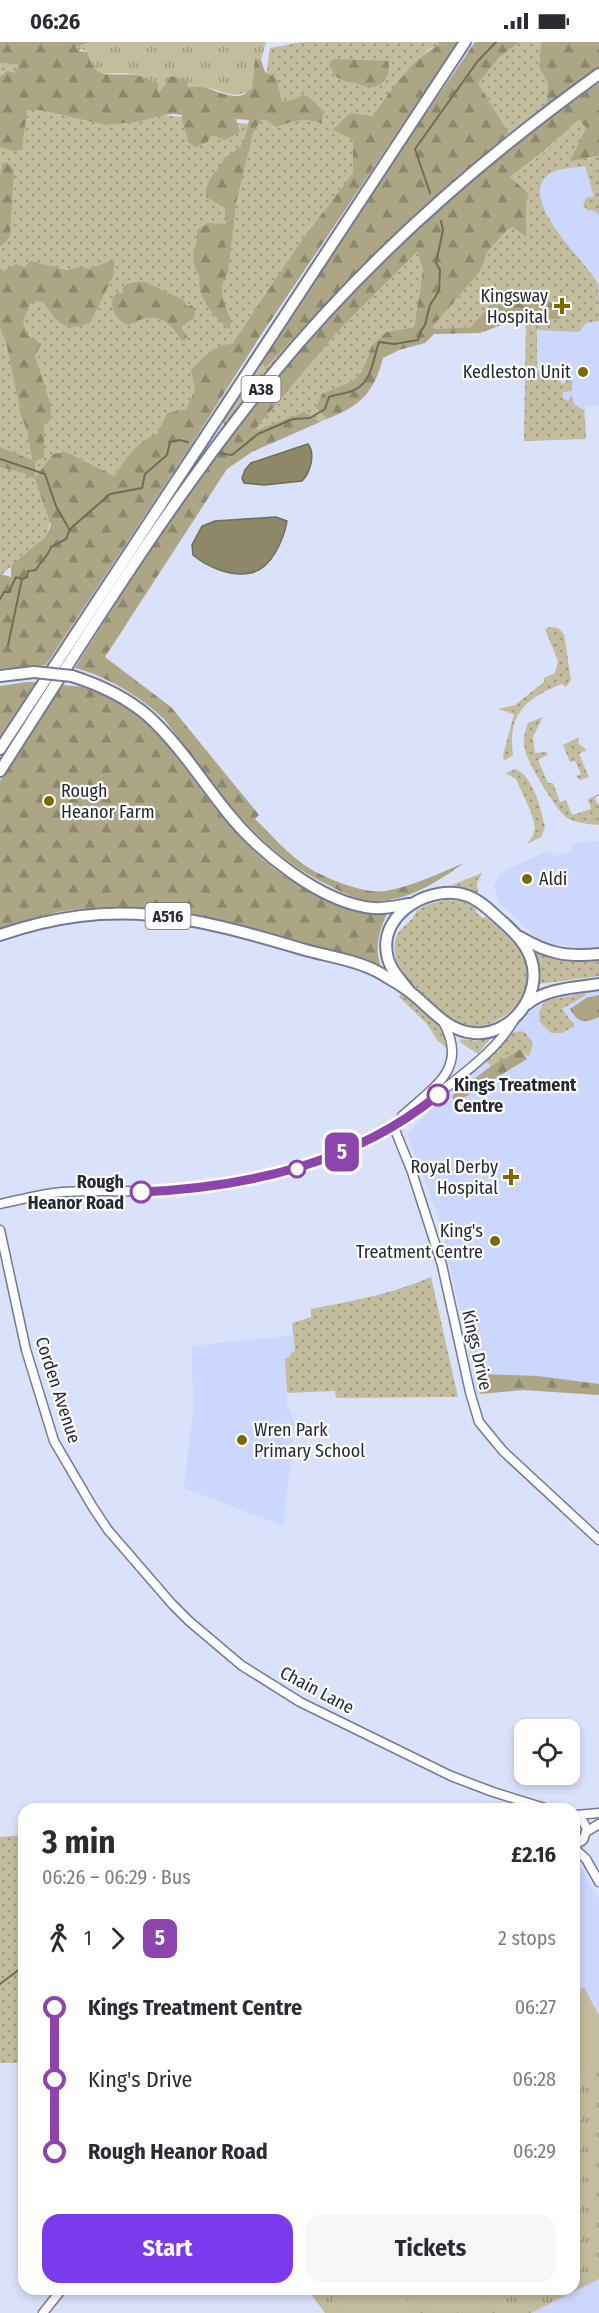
<!DOCTYPE html>
<html lang="en">
<head>
<meta charset="utf-8">
<style>
	:root { --surface:#fff; --page:#f7f7f7; --text:#2b2b33; --muted:#7c7c81; --accent:#7c3aed }
	body { margin:0; font-family:"Fira Sans Condensed",sans-serif; background:var(--page); color:var(--text); height:100vh; display:flex; flex-direction:column; font-size:22px; white-space:nowrap }
	* { box-sizing:border-box; margin:0 }
	p { font-size:20px; color:var(--muted) }
	.icon { flex:none; width:33px; height:33px; fill:none; stroke:currentColor; stroke-width:2; stroke-linecap:round; stroke-linejoin:round }
	.map { position:relative; flex:1; overflow:hidden }
	.side { position:absolute; left:18px; top:1761px; width:562px; height:492px; display:flex; flex-direction:column; background:var(--surface); border-radius:18px; box-shadow:0 3px 9px #0003 }
	.side>* { flex:none }
	.badge { padding:0 12px; border-radius:9px; font-size:21px; line-height:39px }
	.tools { position:absolute; left:514px; top:1677px; display:grid; gap:12px }
	.tools a { display:grid; place-items:center; width:66px; height:66px; border-radius:12px; background:var(--surface); box-shadow:0 3px 9px #0003; font-size:30px }
	.map>.badge { position:absolute; translate:-50% -50%; box-shadow:0 0 0 3px #fff }
	.legs { display:flex; align-items:center; gap:9px; height:66px; padding:0 24px; font-size:20px }
	.legs p { margin-inline-start:auto }
	.headline { display:flex; align-items:center; justify-content:space-between; height:102px; padding:0 24px }
	h1 { font-size:33px; font-weight:700; line-height:45px }
	.primary-button { display:flex; gap:12px; margin-top:auto; padding:12px 24px }
	.primary-button a { flex:1; height:69px; border-radius:18px; background:var(--accent); color:#fff; font-size:24px; font-weight:700; line-height:69px; text-align:center }
	.primary-button a+a { background:var(--page); color:var(--text) }
	ul { padding:0 24px; list-style:none }
	li { display:flex; align-items:center; gap:21px; height:72px; font-size:22px }
	li i { display:grid; place-items:center; width:9px; height:100%; margin:0 8px; background:currentColor }
	li i::after { content:''; width:15px; height:15px; margin:-8px; border:4px solid; border-radius:50%; background:var(--surface) }
	li p { margin-inline-start:auto }
	li:first-child i { background:linear-gradient(#0000 50%,currentColor 0) }
	li:last-child i { background:linear-gradient(currentColor 50%,#0000 0) }
	.status { display:flex; justify-content:space-between; align-items:center; height:42px; padding:0 30px; background:var(--surface); direction:ltr }
	.status svg { height:16px; fill:currentColor }
	.map>svg:first-child { display:block }
	.built { fill:#ccd7fd }
	.grass { fill:url(#grass-dots) }
	.forest { fill:url(#forest-firs) }
	.park { fill:url(#park-tufts) }
	.pitch { fill:#c3bc9d }
	.water { fill:#8f8868; stroke:#706c59; stroke-width:1.5 }
	.lines { fill:none; stroke-linecap:round; stroke-linejoin:round }
	.stream { stroke:#706c59; stroke-width:2 }
	.secondary-casing { stroke:#727a96; stroke-width:11 }
	.highway-casing { stroke:#727a96; stroke-width:14 }
	.secondary { stroke:#fff; stroke-width:8 }
	.highway { stroke:#fff; stroke-width:10 }
	.highway-bridge-casing { stroke:#727a96; stroke-width:14; stroke-linecap:butt }
	.highway-bridge { stroke:#fff; stroke-width:10 }
	.line-1-casing { stroke:#fff; stroke-width:14 }
	.line-1 { stroke:#8e44ad; stroke-width:9 }
	.poi-dot { fill:#7c6900; stroke:#fff; stroke-width:2 }
	.stop-1-dot { fill:#fff; stroke:#8e44ad; stroke-width:3 }
	.labels { text-anchor:middle; dominant-baseline:central; stroke-width:4.5; stroke-linejoin:round; paint-order:stroke }
	.shield { fill:#fff; stroke:#676972; stroke-width:1.5 }
	.shield-label { font-size:16px; font-weight:bold; fill:#262935 }
	.poi-label { font-size:18px; fill:#262935; stroke:#fff; text-anchor:end }
	.stop-label { font-size:18px; font-weight:bold; fill:#262935; stroke:#fff; text-anchor:start }
	.street-label { font-size:18px; fill:#262935; stroke:#fff }
</style>
</head>
<body>
<div class="status"><b>06:26</b><svg viewBox="0 0 49 12"><path d="M0 12V9h3v3zM5 12V6h3v6zM10 12V3h3v9zM15 12V0h3v12zM26 1h20v11H26zM47 4h2v5h-2z"/></svg></div>
<div class="map">
<svg width="599" height="2271" viewBox="0 0 599 2271">
	<defs>
		<pattern id="grass-dots" width="8" height="8" patternUnits="userSpaceOnUse" patternTransform="scale(1.5)"><rect width="8" height="8" fill="#c3bc9d"/><path d="M2 2h.1M6 6h.1" fill="none" stroke="#9e9981" stroke-width="1.8" stroke-linecap="round"/></pattern>
		<pattern id="forest-firs" width="22" height="20" patternUnits="userSpaceOnUse" patternTransform="scale(1.5)"><rect width="22" height="20" fill="#ada685"/><path d="M5 1l3.5 6h-7zM16 11l3.5 6h-7z" fill="#8d876e"/></pattern>
		<pattern id="park-tufts" width="24" height="20" patternUnits="userSpaceOnUse" patternTransform="scale(1.5)"><rect width="24" height="20" fill="#c3bc9d"/><path d="M3 7l-1-3M5 7V3M7 7l1-3M15 17l-1-3M17 17v-4M19 17l1-3" fill="none" stroke="#9e9981"/></pattern>
	</defs>
	<rect width="100%" height="100%" fill="#dae1fa"/>
	<g class="built">
		<path d="M599,114V364H586V397L524,399L526,282L524,249L539,125Z"/>
		<path d="M599,799V904L577,906L546,900L537,896L498,859L494,845L500,831L547,809L557,814L571,810L573,803L580,800Z"/>
		<path d="M599,948V1353L523,1348L480,1352L477,1354L468,1304L439,1176L407,1093L442,1053L529,971L545,959L563,954Z"/>
		<path d="M293,1293L295,1308L285,1318L287,1362L295,1381L283,1484L184,1446L193,1369L192,1304Z"/>
		<path d="M575,1816L599,1857V2023L575,2036Z"/>
		<path d="M599,2237V2271H531Z"/>
	</g>
	<g class="grass">
		<path d="M302,0H438L439,3L428,8L407,30L372,74L334,88L353,98V131L303,196L232,302L195,348L186,367L167,371L157,392L128,415L114,434L67,410L47,493L0,534V21L20,23L15,57L247,82L260,77L270,6Z"/>
		<path d="M520,0H541L539,25L548,42L546,63L509,91L478,41L501,14Z"/>
		<path d="M579,76L586,86L588,117L599,114V174L595,169L587,168L583,163L586,156L594,154L585,124C575,126 557,126 549,132C515,157 587,220 598,242C599,251 599,269 599,279L586,281L579,290L537,288V329H546V335L565,332L560,339L561,341L564,342L568,337L572,338V349L563,350V356L568,359L572,353C572,362 576,364 584,368L586,397L524,399L526,278L561,277L558,265H488L471,285L434,287L433,284L480,230L488,209L507,188L513,185L526,194V160L510,135L544,110Z"/>
		<path d="M417,210L423,227L414,285L386,290L372,303L363,328L353,339L316,366L327,377L320,380L304,371L252,391L341,286Z"/>
		<path d="M344,242L225,383L222,380L261,320L265,326Z"/>
		<path d="M549,585L558,586L564,592L571,638L566,645L562,642C526,656 507,672 513,713L504,719L503,713L514,672L498,667L515,663L544,640V636L555,631L558,619L545,587Z"/>
		<path d="M543,675L533,695L535,711L547,710V713L538,718L548,741H553L560,760L566,758L572,773L591,767L588,757L599,752L595,757L599,764V783C588,782 577,781 567,776C556,768 528,722 525,708C522,699 525,689 528,681Z"/>
		<path d="M579,695L578,701L587,708L579,712L589,735L580,738L576,734L581,732L575,719L570,720L563,703Z"/>
		<path d="M516,727C534,736 541,767 545,785L541,795L527,802L533,794L535,785L531,770L516,737L505,731Z"/>
		<path d="M482,831L477,841L478,853L464,846L452,843Z"/>
		<path d="M447,858L462,859L475,865L477,871L483,876L486,875C500,889 523,902 528,923C536,955 497,991 466,983C446,978 407,940 398,922C395,916 394,908 395,900C397,885 412,882 417,868L429,862Z"/>
		<path d="M535,910L556,918L599,917V934L539,942L538,921Z"/>
		<path d="M402,950L440,985L444,990L448,1004L446,1006L437,998L427,982L399,955Z"/>
		<path d="M585,951L586,953L562,967L575,984L562,991H551L540,980L539,970L545,959Z"/>
		<path d="M521,989L526,991L533,1002L529,1014H527L521,1007L491,1024L484,1017L511,991Z"/>
		<path d="M491,996L478,1012L460,1000L461,997L476,999Z"/>
		<path d="M431,1235L458,1355L336,1356L335,1349L287,1351L285,1318L295,1308L292,1281L311,1275V1267C352,1259 392,1252 431,1235Z"/>
		<path d="M24,1793V2012L17,2021H0V1795Z"/>
	</g>
	<g class="forest">
		<path d="M0,0H99L87,1L79,9L88,10C95,41 113,30 136,33C145,34 150,38 158,41V50L165,36C168,35 171,34 174,34C189,35 233,63 246,51C255,42 253,26 255,15L261,18L265,30L276,36L282,59L292,58L302,53L307,54L324,69L321,81C302,75 294,79 276,85L268,79L261,77L253,91L236,161L228,231C217,244 224,264 231,277L230,287C216,279 195,252 200,236C186,209 198,212 197,188L208,181L226,182L225,166L206,155V147L210,137L226,115L240,105L245,96L249,78L236,77L240,90L225,98L212,93L207,100L196,105L188,100C187,90 182,83 182,73C166,69 152,77 136,80C126,82 117,80 107,83L40,68H27L22,108L13,109L0,105V35L7,29L15,31L19,23L0,21Z"/>
		<path d="M438,0H458L261,293L190,405L46,623L0,627V532L11,535V524L46,494L51,483L35,437L23,431L0,425V405L34,419L31,413L27,388L21,373L7,304L0,285V226L3,229L16,222L25,225L31,219L66,228L81,225L89,227L114,218V232L90,281C64,290 59,283 44,261L38,259L30,261L23,278L26,292L41,302L35,314L50,361L51,377L44,384V415L35,420V436L53,412L67,410L114,434C126,417 137,399 157,392L167,371L186,367L195,348L191,328C203,316 214,302 232,302L303,196L353,131V98L333,88L350,71L372,74C391,50 411,17 439,3Z"/>
		<path d="M475,0H520L501,14L478,41L509,91L383,203L265,326L261,320L348,186Z"/>
		<path d="M541,0H599V25L546,63L548,42L539,25Z"/>
		<path d="M336,17L388,19C392,32 384,46 369,45C364,45 361,42 356,41C350,40 342,39 337,35C334,33 332,27 329,23L331,19Z"/>
		<path d="M599,41V114L570,119L586,86L579,77L543,110L510,135L529,152L526,160V195L513,185L507,188L488,209L480,230L433,284L435,287L471,285C483,271 503,244 524,249C535,252 548,260 558,265L561,277L515,278L480,291L434,292L425,301L399,308L383,316C374,351 360,364 327,377L316,366L322,352L353,339L363,328L372,303L386,290L414,285L423,227L417,210L341,286L253,390L304,370L320,380L252,410L227,427L105,615L171,665L259,773L255,777C270,791 283,807 299,819C315,833 364,853 385,849C412,845 439,831 464,821C437,840 407,860 373,859C358,858 343,851 330,844C254,808 214,742 164,677C139,654 108,635 75,626C126,546 176,463 235,388C339,255 460,137 599,41Z"/>
		<path d="M6,120L14,127L10,194L4,202L0,204V136L2,122Z"/>
		<path d="M136,240H145L184,258L187,265L192,263L195,268L194,276L181,285L188,296L182,299C167,274 154,270 128,283C116,277 112,271 112,257L117,251H123V246L127,242Z"/>
		<path d="M27,640H36L0,694V644Z"/>
		<path d="M62,643C72,644 84,644 94,647C146,666 176,715 208,757C221,774 235,790 250,805C270,827 299,845 326,857C346,866 365,872 387,872C379,889 374,905 381,925L242,884L173,868L116,865L74,868L58,870L0,886V739Z"/>
		<path d="M599,953V975C584,982 578,981 570,967L586,956Z"/>
		<path d="M521,1007L527,1017L455,1061L452,1054L491,1024Z"/>
		<path d="M482,1332L538,1334L599,1342V1353L523,1348L480,1352Z"/>
	</g>
	<g class="park">
		<path d="M99,0H266L261,18L255,16L252,47C235,58 226,50 209,46C202,44 195,45 188,45L187,39L174,34L165,36L166,43L158,51V41C146,37 136,31 122,31C101,31 94,36 88,10L75,5L87,1Z"/>
		<path d="M599,2023V2237L531,2271H325L307,2247H574L575,2036Z"/>
	</g>
	<g class="pitch">
		<path d="M584,1945L599,1974V2023L575,2036V1950Z"/>
		<path d="M350,2247H400L416,2271H342L333,2258Z"/>
		<path d="M412,2247H475L491,2270L428,2271Z"/>
	</g>
	<g class="water">
		<path d="M308,402C316,412 310,431 302,439L264,443L244,441L242,436L245,428L251,421Z"/>
		<path d="M276,475L287,479C284,497 271,528 250,531C231,535 207,525 193,513L192,503L202,484L215,479Z"/>
	</g>
	<g class="lines">
		<g class="stream">
			<path d="M430,151L415,107L477,20L496,0"/>
			<path d="M218,411L232,413L258,392L293,377L310,376L325,367L329,355C337,352 344,352 352,349C372,342 373,317 379,300L394,302L418,298L421,289L425,283L430,263L439,249L440,228L436,221L443,188L441,179"/>
			<path d="M0,417L45,432L56,464L69,487"/>
			<path d="M0,557L4,550H9L16,535L22,537L27,535L28,529L36,528C40,519 48,515 51,505L66,497L70,487L110,452L142,446L145,432L167,413L170,400L179,398L188,400"/>
			<path d="M8,603L22,537"/>
			<path d="M0,1942L24,1924"/>
		</g>
		<defs>
			<g id="secondary">
				<path d="M402,1074C435,1044 470,1026 442,978"/>
				<path d="M393,1083L412,1130L442,1223L470,1350L479,1380L503,1409L599,1498"/>
				<path d="M0,1162C18,1158 35,1154 53,1151C91,1147 129,1151 167,1148C268,1141 364,1114 443,1048C468,1028 498,1006 514,978"/>
				<path d="M0,1188L26,1308L54,1399L92,1464L108,1488L172,1562L189,1579L241,1623L300,1660L451,1734L493,1750L548,1767"/>
				<path d="M574,1773L581,1776L587,1787L583,1798L574,1804"/>
				<path d="M576,1773L599,1771"/>
				<path d="M586,1790L599,1782"/>
				<path d="M574,1806L586,1817L599,1840"/>
				<path d="M43,2271L62,2247"/>
			</g>
			<g id="highway">
				<path d="M0,634L34,630"/>
				<path d="M72,634C100,643 126,655 148,674C179,702 201,738 227,770C258,809 320,861 373,866C385,867 397,864 409,862"/>
				<path d="M0,707L465,0"/>
				<path d="M0,729C86,595 170,458 271,334C365,219 478,119 599,32"/>
				<path d="M0,893C114,854 190,874 302,907C326,914 357,918 380,931C390,937 401,943 410,950C431,966 446,989 474,991C512,994 543,952 531,917C526,902 515,891 504,881C493,872 482,859 468,854C433,841 379,870 387,912C389,927 401,938 410,950"/>
				<path d="M520,895C549,912 566,915 599,912"/>
				<path d="M527,962C547,946 574,946 599,942"/>
			</g>
		</defs>
		<use href="#secondary" class="secondary-casing"/>
		<use href="#highway" class="highway-casing"/>
		<use href="#secondary" class="secondary"/>
		<use href="#highway" class="highway"/>
		<defs>
			<path id="highway-bridge" d="M34,630L72,634"/>
		</defs>
		<use href="#highway-bridge" class="highway-bridge-casing"/>
		<use href="#highway-bridge" class="highway-bridge"/>
	</g>
	<g class="lines">
		<defs>
			<path id="line-1" d="M141,1150C248,1145 353,1122 438,1053"/>
		</defs>
		<use href="#line-1" class="line-1-casing"/>
		<use href="#line-1" class="line-1"/>
	</g>
	<g class="poi-dot">
		<path d="M559 255h6v6h6v6h-6v6h-6v-6h-6v-6h6z"/>
		<circle cx="583" cy="330" r="6"/>
		<circle cx="49" cy="759" r="6"/>
		<circle cx="527" cy="837" r="6"/>
		<path d="M508 1126h6v6h6v6h-6v6h-6v-6h-6v-6h6z"/>
		<circle cx="495" cy="1199" r="6"/>
		<circle cx="242" cy="1398" r="6"/>
	</g>
	<g class="stop-1-dot">
		<circle cx="438" cy="1053" r="10"/>
		<circle cx="297" cy="1127" r="8"/>
		<circle cx="141" cy="1150" r="10"/>
	</g>
	<g class="labels">
		<g class="shield">
			<rect x="241.5" y="334" width="39" height="26" rx="4.5"/>
			<rect x="145.5" y="861" width="45" height="26" rx="4.5"/>
		</g>
		<g class="shield-label">
			<text x="261" y="347">A38</text>
			<text x="168" y="874">A516</text>
		</g>
		<g class="poi-label">
			<text x="548" y="254">Kingsway<tspan x="548" dy="21">Hospital</tspan></text>
			<text x="571" y="330">Kedleston Unit</text>
			<text x="61" y="749" text-anchor="start">Rough<tspan x="61" dy="21">Heanor Farm</tspan></text>
			<text x="539" y="837" text-anchor="start">Aldi</text>
			<text x="498" y="1125">Royal Derby<tspan x="498" dy="21">Hospital</tspan></text>
			<text x="483" y="1189">King's<tspan x="483" dy="21">Treatment Centre</tspan></text>
			<text x="254" y="1388" text-anchor="start">Wren Park<tspan x="254" dy="21">Primary School</tspan></text>
		</g>
		<g class="stop-label">
			<text x="454" y="1043">Kings Treatment<tspan x="454" dy="21">Centre</tspan></text>
			<text x="124" y="1140" text-anchor="end">Rough<tspan x="124" dy="21">Heanor Road</tspan></text>
		</g>
		<g class="street-label">
			<text transform="translate(477 1308) rotate(77)">Kings Drive</text>
			<text transform="translate(58 1348) rotate(72)">Corden Avenue</text>
			<text transform="translate(317 1648) rotate(28)">Chain Lane</text>
		</g>
	</g>
</svg>
<div class="tools">
<a><svg class="icon" aria-label="locate" viewBox="0 0 24 24"><circle cx="12" cy="12" r="6"/><path d="M12 2v4M12 18v4M2 12h4M18 12h4"/></svg></a>
</div>
<b class="badge" style="left:342px;top:1110px;background:#8e44ad;color:#fff">5</b>
<section class="side">
<div class="headline"><div><h1>3 min</h1><p>06:26 – 06:29 · Bus</p></div><b>£2.16</b></div>
<div class="legs"><svg class="icon" aria-label="walk" viewBox="0 0 24 24"><circle cx="13" cy="4" r="2"/><path d="M13 8l-2 6 4 7M11 14l-3 7M7 12l3-4h3l4 4"/></svg>1<svg class="icon" aria-label="forward" viewBox="0 0 24 24"><path d="M9 5l7 7-7 7"/></svg><b class="badge" style="background:#8e44ad;color:#fff">5</b><p>2 stops</p></div>
<ul>
<li><i style="color:#8e44ad"></i><b>Kings Treatment Centre</b><p>06:27</p></li>
<li><i style="color:#8e44ad"></i><span>King's Drive</span><p>06:28</p></li>
<li><i style="color:#8e44ad"></i><b>Rough Heanor Road</b><p>06:29</p></li>
</ul>
<div class="primary-button"><a>Start</a><a>Tickets</a></div>
</section>
</div>
</body>
</html>
